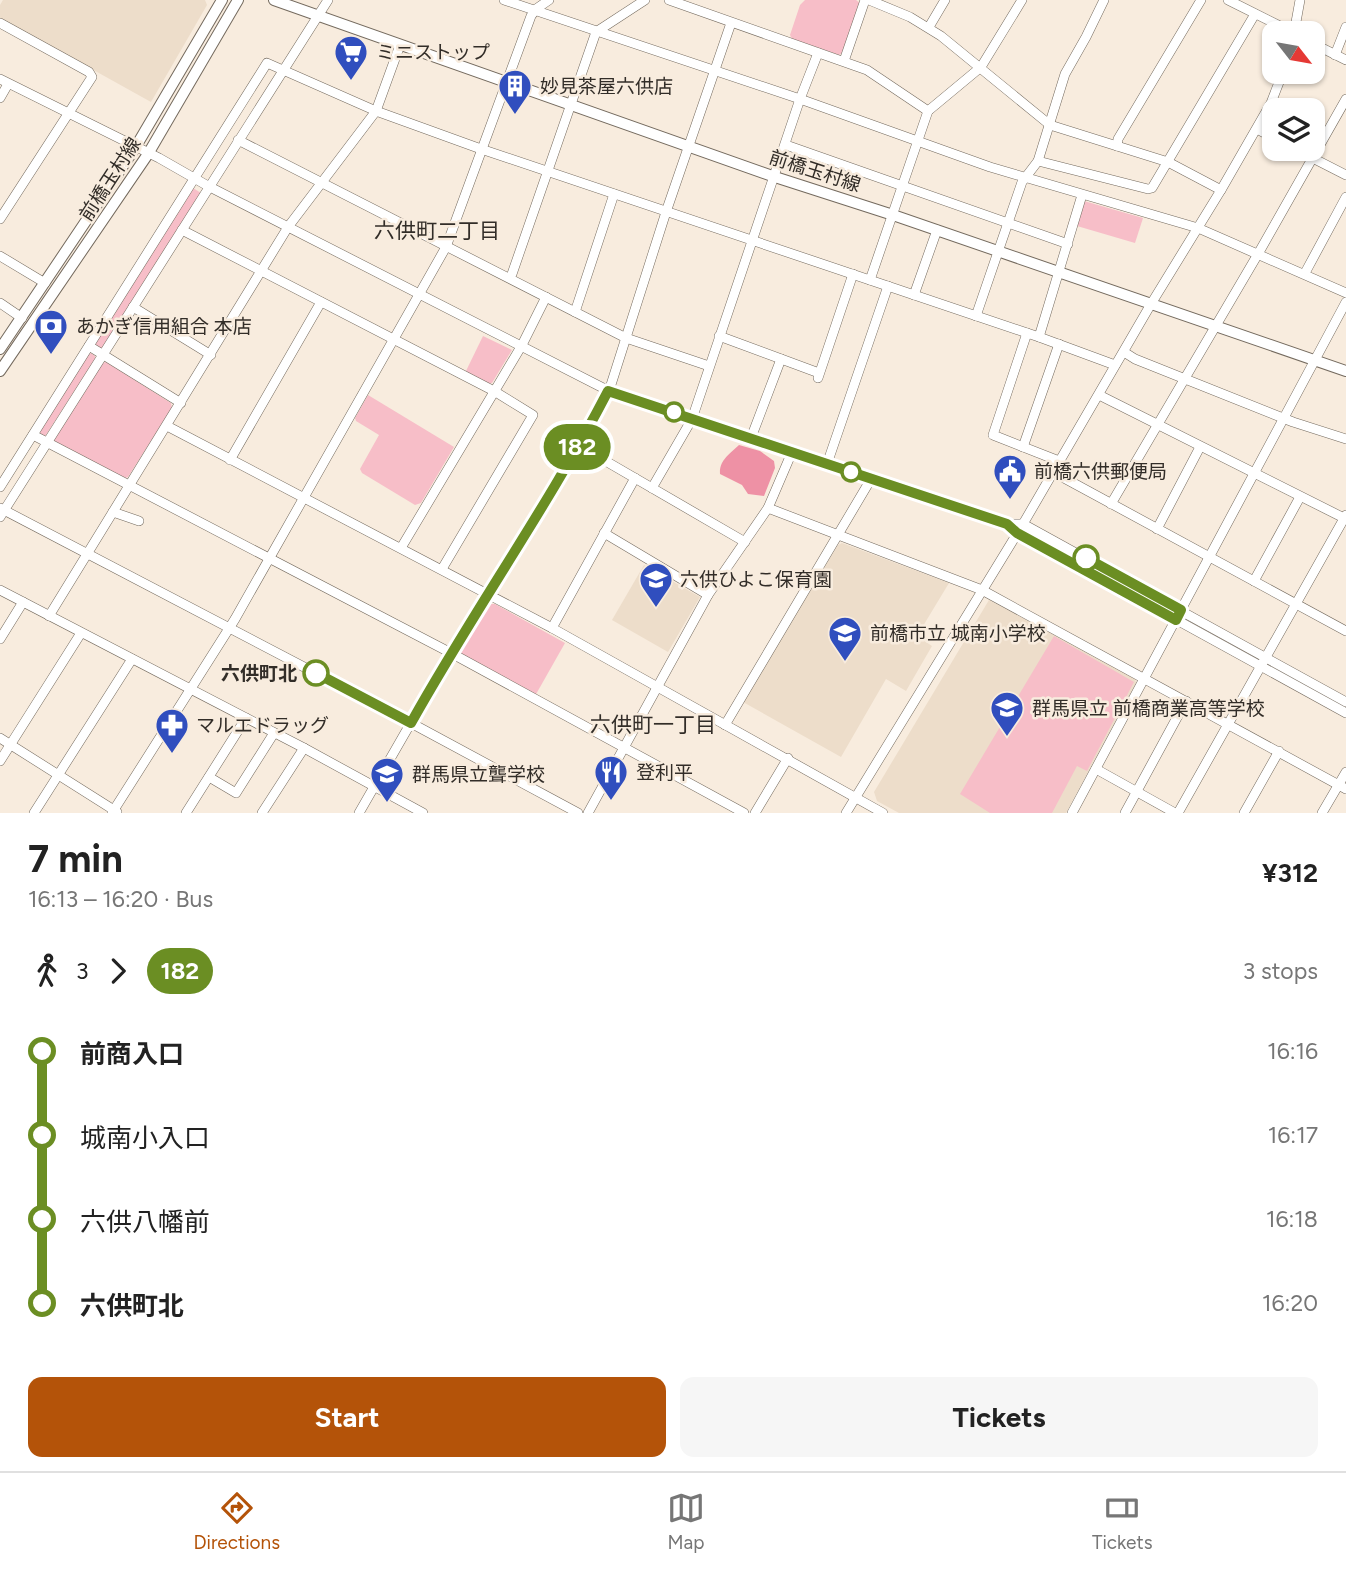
<!DOCTYPE html>
<html lang="en">
<head>
<meta charset="utf-8">
<style>
	:root { --surface:#fff; --page:#f6f6f6; --text:#222; --muted:#767676; --line:#e0e0e0; --accent:#b45309 }
	body { margin:0; font-family:Figtree,"Noto Sans JP",sans-serif; background:var(--page); color:var(--text); height:100vh; display:flex; flex-direction:column; font-size:26px; white-space:nowrap }
	* { box-sizing:border-box; margin:0 }
	p { font-size:23px; color:var(--muted) }
	.icon { flex:none; width:38px; height:38px; fill:none; stroke:currentColor; stroke-width:2; stroke-linecap:round; stroke-linejoin:round }
	.map { position:relative; height:813px; overflow:hidden }
	.drawer { display:flex; flex-direction:column; background:var(--surface); flex:1 }
	.drawer>* { flex:none }
	.badge { padding:0 14px; border-radius:23px; font-size:24px; line-height:46px }
	.needle { width:46px; rotate:121deg }
	.controls { position:absolute; left:1262px; top:21px; display:grid; gap:14px }
	.controls a { display:grid; place-items:center; width:63px; height:63px; border-radius:14px; background:var(--surface); box-shadow:0 2px 5px #0004; font-size:35px }
	.map>.badge { position:absolute; translate:-50% -50%; box-shadow:0 0 0 4px #fff }
	.legs { display:flex; align-items:center; gap:10px; height:77px; padding:0 28px; font-size:23px }
	.legs p { margin-inline-start:auto }
	.summary { display:flex; align-items:center; justify-content:space-between; height:119px; padding:0 28px }
	h1 { font-size:38px; font-weight:700; line-height:52px }
	.cta { display:flex; gap:14px; margin-top:auto; padding:14px 28px }
	.cta a { flex:1; height:80px; border-radius:14px; background:var(--accent); color:#fff; font-size:28px; font-weight:700; line-height:80px; text-align:center }
	.cta a+a { background:var(--page); color:var(--text) }
	ul { padding:0 28px; list-style:none }
	li { display:flex; align-items:center; gap:24px; height:84px; font-size:26px }
	li i { display:grid; place-items:center; width:10px; height:100%; margin:0 9px; background:currentColor }
	li i::after { content:''; width:18px; height:18px; margin:-9px; border:5px solid; border-radius:50%; background:var(--surface) }
	li p { margin-inline-start:auto }
	li:first-child i { background:linear-gradient(#0000 50%,currentColor 0) }
	li:last-child i { background:linear-gradient(currentColor 50%,#0000 0) }
	.tab-bar { display:flex; justify-content:space-around; align-items:center; height:98px; border-top:2px solid var(--line); background:var(--surface); font-size:19px; color:var(--muted) }
	.tab-bar a { display:grid; justify-items:center; gap:4px }
	.tab-bar .selected { color:var(--accent) }
	.map>svg:first-child { display:block }
	.built { fill:#edddca }
	.green { fill:#f7bec8 }
	.forest { fill:#ee91a5 }
	.lines { fill:none; stroke-linecap:round; stroke-linejoin:round }
	.minor-casing { stroke:#746a5e; stroke-width:10 }
	.major-casing { stroke:#746a5e; stroke-width:12 }
	.minor { stroke:#fff; stroke-width:9 }
	.major { stroke:#fff; stroke-width:10 }
	.line-1-casing { stroke:#fff; stroke-width:16 }
	.line-1 { stroke:#6b8e23; stroke-width:10 }
	.stop-1-dot { fill:#fff; stroke:#6b8e23; stroke-width:3.5 }
	.labels { text-anchor:middle; dominant-baseline:central; stroke-width:5; stroke-linejoin:round; paint-order:stroke }
	.poi-label { font-size:19px; fill:#322d28; stroke:#f8ecde; text-anchor:start }
	.street-label { font-size:19px; fill:#322d28; stroke:#f8ecde }
	.stop-label { font-size:19px; font-weight:bold; fill:#322d28; stroke:#f8ecde; text-anchor:end }
	.neighbourhood-label { font-size:21px; fill:#322d28; stroke:#f8ecde }
</style>
</head>
<body>
<div class="map">
<svg width="1346" height="813" viewBox="0 0 1346 813">
	<rect width="100%" height="100%" fill="#f8ecde"/>
	<g class="built">
		<path d="M3,0H205L207,5L151,102L0,18V5Z"/>
		<path d="M842,543L949,583L917,636L932,646L906,691L886,679L841,757L743,702L838,545Z"/>
		<path d="M644,565L700,597L668,652L612,620Z"/>
		<path d="M989,600L1135,678L1136,683L1066,813H899L877,801L874,792Z"/>
	</g>
	<g class="green">
		<path d="M805,0H856L860,3L842,53L839,55L792,39L790,35L800,5Z"/>
		<path d="M193,188L201,193L102,348L95,347V344Z"/>
		<path d="M1084,201L1143,218L1135,243L1077,226Z"/>
		<path d="M483,336L512,350L492,383L487,384L465,373Z"/>
		<path d="M91,353L95,356V359L44,438L39,435V431L88,355Z"/>
		<path d="M106,362L171,403L172,408L128,477L123,479L55,443L54,439L102,363Z"/>
		<path d="M368,395L454,447L421,503L415,505L362,473L360,469L379,435L356,421L355,418Z"/>
		<path d="M486,604H495L565,643L535,696L460,656L458,651Z"/>
		<path d="M1054,636L1134,682L1087,771L1077,766L1052,813H990L960,794Z"/>
	</g>
	<path class="forest" d="M739,445L760,451L774,461L775,468L764,496L748,494L742,485L720,474C719,460 730,454 739,445Z"/>
	<g class="lines">
		<defs>
			<g id="minor">
				<path d="M504,0L800,99L990,167L1198,228L1346,293"/>
				<path d="M669,0L867,70L928,111L981,67L1022,0"/>
				<path d="M869,0L910,17L941,36L1050,125L1168,162L1221,190"/>
				<path d="M1228,0L1294,33"/>
				<path d="M0,23L89,72L92,77L0,219"/>
				<path d="M929,27L945,0"/>
				<path d="M1294,33L1300,0"/>
				<path d="M1312,43L1346,60"/>
				<path d="M1335,55L1346,27"/>
				<path d="M844,61L865,0"/>
				<path d="M0,79L159,158L208,186L609,391L1007,524H1023L1346,702"/>
				<path d="M0,98L8,84"/>
				<path d="M1257,129L1274,138"/>
				<path d="M238,140L626,338L709,366"/>
				<path d="M786,145L1068,244"/>
				<path d="M1117,146L1118,139L1201,0"/>
				<path d="M1295,149L1346,175"/>
				<path d="M1038,161L1148,189L1152,188L1255,14"/>
				<path d="M182,230L494,391L533,415L442,569"/>
				<path d="M0,256L45,283"/>
				<path d="M1305,273L1346,197"/>
				<path d="M512,274L596,32L645,0"/>
				<path d="M870,280L928,111"/>
				<path d="M914,295L937,230"/>
				<path d="M0,303L22,318"/>
				<path d="M133,307L211,355"/>
				<path d="M575,312L614,194"/>
				<path d="M976,316L1022,182L1038,161L1065,74L1086,37L1104,0"/>
				<path d="M1027,333L993,435L1059,461"/>
				<path d="M719,336L819,373"/>
				<path d="M1039,337L1082,195"/>
				<path d="M89,346L181,403"/>
				<path d="M1124,352L1135,359L1293,422L1346,439"/>
				<path d="M818,378L853,274"/>
				<path d="M1099,395L1346,519"/>
				<path d="M167,426L552,628L883,813"/>
				<path d="M33,435L451,653L744,813"/>
				<path d="M751,438L781,359"/>
				<path d="M578,445L745,542"/>
				<path d="M1023,447L1059,344"/>
				<path d="M230,460L321,302"/>
				<path d="M827,464L888,286"/>
				<path d="M1053,472L1346,631"/>
				<path d="M0,487L267,63L376,111L481,149L1039,337L1115,365"/>
				<path d="M652,488L692,419L800,99L818,53"/>
				<path d="M1111,504L1258,254L1346,99"/>
				<path d="M0,508L411,723L578,813"/>
				<path d="M768,508L982,590L1346,789"/>
				<path d="M113,512L139,521"/>
				<path d="M0,517L328,0"/>
				<path d="M1157,529L1200,447"/>
				<path d="M1013,530L1346,713"/>
				<path d="M604,533L708,595"/>
				<path d="M401,548L522,345L546,297"/>
				<path d="M1254,581L1300,497"/>
				<path d="M0,590L304,748L423,813"/>
				<path d="M49,616L288,227L376,111L400,45"/>
				<path d="M552,628L635,478"/>
				<path d="M0,639L23,602"/>
				<path d="M725,725L871,479"/>
				<path d="M0,738L117,812"/>
				<path d="M0,761L81,633"/>
				<path d="M1096,769L1175,813"/>
				<path d="M209,777L236,793L274,733"/>
				<path d="M34,813L132,659"/>
				<path d="M112,813L235,619L446,247L531,16L536,9L549,0"/>
				<path d="M186,813L246,718"/>
				<path d="M262,813L304,748"/>
				<path d="M359,813L451,653L524,537L609,391L666,212L731,23"/>
				<path d="M588,813L708,595L768,508L792,452"/>
				<path d="M755,813L788,758"/>
				<path d="M846,813L1023,524L1151,304L1221,190L1271,103L1283,72"/>
				<path d="M1072,813L1346,302"/>
				<path d="M1125,813L1186,701"/>
				<path d="M1178,813L1346,515"/>
				<path d="M1244,813L1279,751"/>
				<path d="M1322,813L1346,772"/>
			</g>
			<g id="major">
				<path d="M274,0L775,177L893,215L1346,371"/>
				<path d="M0,349L135,148L222,0"/>
				<path d="M0,371L148,154L238,0"/>
			</g>
		</defs>
		<use href="#minor" class="minor-casing"/>
		<use href="#major" class="major-casing"/>
		<use href="#minor" class="minor"/>
		<use href="#major" class="major"/>
	</g>
	<g class="lines">
		<defs>
			<path id="line-1" d="M316,673L411,723C474,610 549,505 608,391L1007,524L1017,533L1176,620L1181,610L1086,558"/>
		</defs>
		<use href="#line-1" class="line-1-casing"/>
		<use href="#line-1" class="line-1"/>
	</g>
	<defs>
		<symbol id="supermarket-pin" viewBox="-11 -11 22 30"><path d="M0 17L-7.5 6A9.5 9.5 0 1 1 7.5 6Z" fill="#304ebe" stroke="#f8ecde"/><path d="M-6-5.5h2.5l.6 2H6L4.5 2H-2.5L-4.4-4H-6ZM-1.5 3.2a1.3 1.3 0 1 0 .1 0ZM3 3.2a1.3 1.3 0 1 0 .1 0Z" fill="#fff"/></symbol>
		<symbol id="building-pin" viewBox="-11 -11 22 30"><path d="M0 17L-7.5 6A9.5 9.5 0 1 1 7.5 6Z" fill="#304ebe" stroke="#f8ecde"/><path d="M-4-6H4V6H1V3H-1V6H-4ZM-2.5-4.3h1.7v1.8h-1.7ZM.8-4.3h1.7v1.8H.8ZM-2.5-1h1.7V.8h-1.7ZM.8-1h1.7V.8H.8Z" fill="#fff"/></symbol>
		<symbol id="bank-pin" viewBox="-11 -11 22 30"><path d="M0 17L-7.5 6A9.5 9.5 0 1 1 7.5 6Z" fill="#304ebe" stroke="#f8ecde"/><path d="M-6-4H6V4H-6ZM0-2.3a2.3 2.3 0 1 0 0 4.6a2.3 2.3 0 1 0 0-4.6Z" fill="#fff"/></symbol>
		<symbol id="civic-pin" viewBox="-11 -11 22 30"><path d="M0 17L-7.5 6A9.5 9.5 0 1 1 7.5 6Z" fill="#304ebe" stroke="#f8ecde"/><path d="M-.6-6.5H3V-4.5H.6V-3L4-1V1h2V6H-6V1h2V-1L-.6-3ZM-1.2 2.5V6h2.4V2.5Z" fill="#fff"/></symbol>
		<symbol id="school-pin" viewBox="-11 -11 22 30"><path d="M0 17L-7.5 6A9.5 9.5 0 1 1 7.5 6Z" fill="#304ebe" stroke="#f8ecde"/><path d="M0-5L7-2L0 1L-7-2ZM-4 1L0 2.5L4 1V4Q0 6-4 4Z" fill="#fff"/></symbol>
		<symbol id="pharmacy-pin" viewBox="-11 -11 22 30"><path d="M0 17L-7.5 6A9.5 9.5 0 1 1 7.5 6Z" fill="#304ebe" stroke="#f8ecde"/><path d="M-2-6h4v4h4v4h-4v4h-4v-4h-4v-4h4Z" fill="#fff"/></symbol>
		<symbol id="restaurant-pin" viewBox="-11 -11 22 30"><path d="M0 17L-7.5 6A9.5 9.5 0 1 1 7.5 6Z" fill="#304ebe" stroke="#f8ecde"/><path d="M-5-6h1v4h1v-4h1v4h1v-4h1v5L-1.5 .5V6h-2V.5L-5-1ZM5-6V6H3V1.5H1.5Q1.5-4 5-6Z" fill="#fff"/></symbol>
	</defs>
	<g fill-rule="evenodd">
		<use href="#supermarket-pin" x="332" y="33" width="38" height="52"/>
		<use href="#building-pin" x="496" y="67" width="38" height="52"/>
		<use href="#bank-pin" x="32" y="307" width="38" height="52"/>
		<use href="#civic-pin" x="991" y="452" width="38" height="52"/>
		<use href="#school-pin" x="637" y="560" width="38" height="52"/>
		<use href="#school-pin" x="826" y="614" width="38" height="52"/>
		<use href="#school-pin" x="988" y="689" width="38" height="52"/>
		<use href="#pharmacy-pin" x="153" y="706" width="38" height="52"/>
		<use href="#restaurant-pin" x="592" y="753" width="38" height="52"/>
		<use href="#school-pin" x="368" y="755" width="38" height="52"/>
	</g>
	<g class="stop-1-dot">
		<circle cx="674" cy="412" r="9"/>
		<circle cx="851" cy="472" r="9"/>
		<circle cx="1086" cy="558" r="12"/>
		<circle cx="316" cy="673" r="12"/>
	</g>
	<g class="labels">
		<g class="poi-label">
			<text x="376" y="52">ミニストップ</text>
			<text x="540" y="86">妙見茶屋六供店</text>
			<text x="76" y="326">あかぎ信用組合 本店</text>
			<text x="1034" y="471">前橋六供郵便局</text>
			<text x="680" y="579">六供ひよこ保育園</text>
			<text x="870" y="633">前橋市立 城南小学校</text>
			<text x="1032" y="708">群馬県立 前橋商業高等学校</text>
			<text x="196" y="725">マルエドラッグ</text>
			<text x="636" y="772">登利平</text>
			<text x="412" y="774">群馬県立聾学校</text>
		</g>
		<g class="street-label">
			<text transform="translate(815 171) rotate(18)">前橋玉村線</text>
			<text transform="translate(110 179) rotate(-57)">前橋玉村線</text>
		</g>
		<g class="stop-label">
			<text x="297" y="673">六供町北</text>
		</g>
		<g class="neighbourhood-label">
			<text x="437" y="230">六供町二丁目</text>
			<text x="653" y="724">六供町一丁目</text>
		</g>
	</g>
</svg>
<div class="controls">
<a><svg class="needle" viewBox="-14 -14 28 28"><path d="M0-13l5 13h-10z" fill="#e53935"/><path d="M0 13l5-13h-10z" fill="#767676"/></svg></a>
<a><svg class="icon" aria-label="layers" viewBox="0 0 24 24"><path d="M12 4l9 5-9 5-9-5zM3 14l9 5 9-5"/></svg></a>
</div>
<b class="badge" style="left:577px;top:447px;background:#6b8e23;color:#fff">182</b>
</div>
<section class="drawer">
<div class="summary"><div><h1>7 min</h1><p>16:13 – 16:20 · Bus</p></div><b>¥312</b></div>
<div class="legs"><svg class="icon" aria-label="walk" viewBox="0 0 24 24"><circle cx="13" cy="4" r="2"/><path d="M13 8l-2 6 4 7M11 14l-3 7M7 12l3-4h3l4 4"/></svg>3<svg class="icon" aria-label="forward" viewBox="0 0 24 24"><path d="M9 5l7 7-7 7"/></svg><b class="badge" style="background:#6b8e23;color:#fff">182</b><p>3 stops</p></div>
<ul>
<li><i style="color:#6b8e23"></i><b>前商入口</b><p>16:16</p></li>
<li><i style="color:#6b8e23"></i><span>城南小入口</span><p>16:17</p></li>
<li><i style="color:#6b8e23"></i><span>六供八幡前</span><p>16:18</p></li>
<li><i style="color:#6b8e23"></i><b>六供町北</b><p>16:20</p></li>
</ul>
<div class="cta"><a>Start</a><a>Tickets</a></div>
</section>
<nav class="tab-bar">
<a class="selected"><svg class="icon" aria-label="directions" viewBox="0 0 24 24"><path d="M12 3l9 9-9 9-9-9zM9 14v-3h6M13 9l2 2-2 2"/></svg>Directions</a>
<a><svg class="icon" aria-label="map" viewBox="0 0 24 24"><path d="M3 6l6-2 6 2 6-2v14l-6 2-6-2-6 2zM9 4v14M15 6v14"/></svg>Map</a>
<a><svg class="icon" aria-label="tickets" viewBox="0 0 24 24"><path d="M3 7h18v10H3zM15 7v10"/></svg>Tickets</a>
</nav>
</body>
</html>
